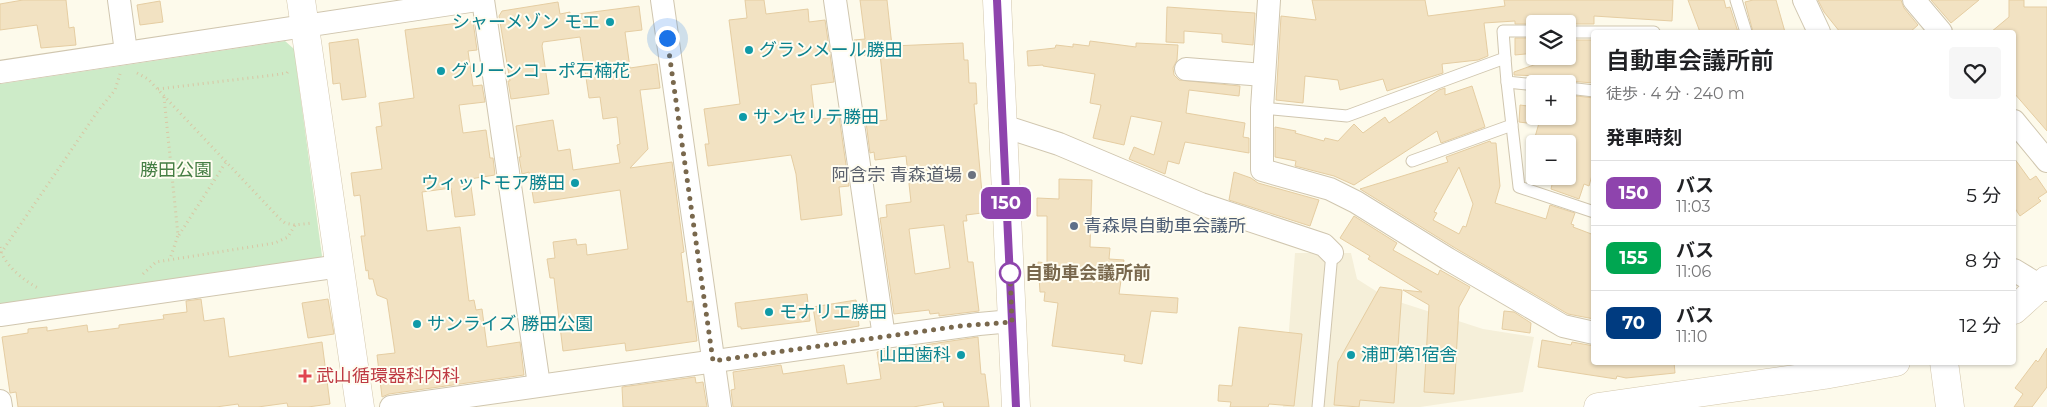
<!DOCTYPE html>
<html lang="ja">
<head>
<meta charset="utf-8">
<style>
	:root { --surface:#fff; --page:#f6f6f6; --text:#202124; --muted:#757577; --line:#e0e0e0 }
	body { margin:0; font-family:Montserrat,"Noto Sans JP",sans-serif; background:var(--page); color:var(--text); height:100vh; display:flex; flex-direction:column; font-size:19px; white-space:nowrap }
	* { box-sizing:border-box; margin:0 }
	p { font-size:16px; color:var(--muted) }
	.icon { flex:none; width:28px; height:28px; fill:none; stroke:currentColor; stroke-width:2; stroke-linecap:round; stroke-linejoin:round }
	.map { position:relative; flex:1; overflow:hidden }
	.sheet { position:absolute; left:1591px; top:30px; width:425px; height:335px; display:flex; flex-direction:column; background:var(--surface); border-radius:5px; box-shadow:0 1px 4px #0004 }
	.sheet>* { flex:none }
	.badge { padding:0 10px; border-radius:8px; font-size:18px; line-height:32px }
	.buttons { position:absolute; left:1526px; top:15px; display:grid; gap:10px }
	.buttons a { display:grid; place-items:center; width:50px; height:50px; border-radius:5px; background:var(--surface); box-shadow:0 1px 4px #0004; font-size:25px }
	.you { position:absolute; width:25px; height:25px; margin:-12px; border:4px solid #fff; border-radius:50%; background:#1a73e8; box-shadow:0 0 0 8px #1a73e833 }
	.map>.badge { position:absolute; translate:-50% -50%; box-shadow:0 0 0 2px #fff }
	h2 { padding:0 15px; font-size:19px; line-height:45px }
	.round { display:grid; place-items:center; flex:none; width:52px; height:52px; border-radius:5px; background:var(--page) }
	.head { display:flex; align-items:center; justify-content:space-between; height:85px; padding:0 15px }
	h1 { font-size:24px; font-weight:600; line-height:38px }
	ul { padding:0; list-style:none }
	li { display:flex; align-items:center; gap:15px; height:65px; padding:0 15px; border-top:1px solid var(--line) }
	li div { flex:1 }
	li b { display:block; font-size:19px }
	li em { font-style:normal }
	li .badge { min-width:55px; font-weight:700; text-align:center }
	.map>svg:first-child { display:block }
	.residential { fill:#f5efd9 }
	.green { fill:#cdebc8 }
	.building { fill:#f2e2c2; stroke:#e5cda2; fill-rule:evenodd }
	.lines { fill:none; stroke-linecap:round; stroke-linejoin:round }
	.lane-casing { stroke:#d0c6af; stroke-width:13 }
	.street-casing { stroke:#d0c6af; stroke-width:24 }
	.secondary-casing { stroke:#d3c7ad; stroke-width:29 }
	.path { stroke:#d8c6a4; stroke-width:3; stroke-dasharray:1 4; stroke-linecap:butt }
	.lane { stroke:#fff; stroke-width:11 }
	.street { stroke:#fff; stroke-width:22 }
	.secondary { stroke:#fff; stroke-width:28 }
	.line-casing { stroke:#fff; stroke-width:11 }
	.line { stroke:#8e44ad; stroke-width:8 }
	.walk { stroke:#79684d; stroke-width:5; stroke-dasharray:0 9 }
	.culture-dot { fill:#0f9aa8; stroke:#fffdf1; stroke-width:2 }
	.worship-dot { fill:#6b7280; stroke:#fffdf1; stroke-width:2 }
	.service-dot { fill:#5c6f8a; stroke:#fffdf1; stroke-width:2 }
	.stop-dot { fill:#fff; stroke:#8e44ad; stroke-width:2.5 }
	.health-dot { fill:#e0444e; stroke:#fffdf1; stroke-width:2 }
	.labels { text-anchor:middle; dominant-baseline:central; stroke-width:4; stroke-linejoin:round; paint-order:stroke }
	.culture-label { font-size:18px; fill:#0d838f; stroke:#fffdf1; text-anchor:start }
	.park-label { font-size:18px; fill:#467e44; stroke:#fffdf1 }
	.worship-label { font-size:18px; fill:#5b616d; stroke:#fffdf1; text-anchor:end }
	.service-label { font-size:18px; fill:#4e5e75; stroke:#fffdf1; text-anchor:start }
	.stop-label { font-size:18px; font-weight:bold; fill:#79684d; stroke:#fffdf1; text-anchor:start }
	.health-label { font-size:18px; fill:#be3a42; stroke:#fffdf1; text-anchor:start }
</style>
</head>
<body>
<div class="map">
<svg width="2047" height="407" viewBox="0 0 2047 407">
	<rect width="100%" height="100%" fill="#fdfaeb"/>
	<path class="residential" d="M1295,253H1351L1357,279L1387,298L1483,329L1534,337L1523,392L1420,407H1283Z"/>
	<path class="green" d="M285,41L294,49L322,256L317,263L0,305V84Z"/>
	<g class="building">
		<path d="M23,0H66L69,28L74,27L76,45L41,48L37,25L0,30V4Z"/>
		<path d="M745,0H764L766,14L808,9L809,22L825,20L834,82L811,85L815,120L839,116L849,186L839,187L842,215L801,220L796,174L791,155L708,166L705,144H709L704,109L740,104L729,20L747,18Z"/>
		<path d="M860,0H887L892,46L963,43L964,60H968L969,83H976L977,104H974L982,193H980L982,213L966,215L967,221H963L968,262H973L979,311L939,316V313L930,314L929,310L894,314L880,218L887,217L886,205L911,202L906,156L875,160L874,152L870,153L866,122L887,120L880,54L856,56L854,40L865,39ZM944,225L950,268L915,274L909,229Z"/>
		<path d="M1312,0H1425L1428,16L1505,6L1504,0H1673L1672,21L1594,16V24H1569V21L1535,24H1515V21L1484,23L1488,56L1478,60L1442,64L1443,73L1387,91L1383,79L1340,90L1338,80L1305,76L1303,103L1276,100L1281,16L1316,20Z"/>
		<path d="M1688,0H1724L1726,8L1730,7L1738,32H1700Z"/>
		<path d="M1753,0H1776L1785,32H1753L1745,2Z"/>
		<path d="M1818,0H1901L1904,8L1918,25L1910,32H1840L1824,12Z"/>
		<path d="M1931,0H1979L1951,23Z"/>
		<path d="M2009,0H2024V7H2047V131L2014,93V32H1991L2009,17Z"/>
		<path d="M160,1L163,22L140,25L137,5Z"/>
		<path d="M558,2L560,14L570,12V15L639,6L642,30L625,32L630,68L657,64L660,88L640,90L648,149L630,168L672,162L684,252L681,253L687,302L692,301L697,341L626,351L625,343L563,351L554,278H550L547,259L555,258L553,242L576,239L577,245L586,244L587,255L628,249L620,190L534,203L529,172L522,174L519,157H521L516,126L553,120L558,151L570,149L573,170L620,163L617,145L620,144L617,117L603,119L600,97L589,98L580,37L543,42L542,46L549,94L511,99L508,81H510L499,16L502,11Z"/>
		<path d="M1167,7L1255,13L1253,45L1222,42V34L1184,31V43L1166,42Z"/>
		<path d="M473,21L477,50L468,51L473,86L482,85L485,102L459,105L463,133L486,130L490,158H493L495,175L470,179L475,215L455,217L451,188L422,192L427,231L460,227L469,301L474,300L476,310L482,309L487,347L520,342L524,375L389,394L382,397L377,355L395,353L387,299L377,295L373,279H369L368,270L366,271L361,236H365L360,195L354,196L351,173L382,169L376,127L382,126L379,103L414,98L405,30Z"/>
		<path d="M1515,38H1535V53L1515,55Z"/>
		<path d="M358,39L366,97L342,100L340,83L333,84L329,43Z"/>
		<path d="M1569,40H1594V83L1568,81V77L1514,75V72L1559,56H1569Z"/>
		<path d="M1090,41L1136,47V43L1178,45L1177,60L1173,68L1174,75L1179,80L1240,86L1239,96L1189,90L1186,113L1245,123L1243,137L1249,138V153L1185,142L1179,164L1168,161L1165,174L1129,159L1134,147L1154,155L1162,122L1131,116L1124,145L1093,138L1101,105L1090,103L1095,74L1043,66V65L1028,66L1027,51L1055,48L1056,45L1073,47V44L1089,46Z"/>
		<path d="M1472,86L1485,127L1441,143L1437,131L1354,185L1334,176L1295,166L1296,161L1275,157V127L1296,131L1295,133L1324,141L1325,138L1338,141L1354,124L1363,133L1385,117L1389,123L1439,90L1445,88V95Z"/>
		<path d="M1568,95L1594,98V168L1589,186L1584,184L1579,199L1551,189L1554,176H1568V144H1533L1541,116H1568Z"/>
		<path d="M1520,105L1535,107V124L1519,122Z"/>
		<path d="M1490,141L1491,143H1496L1500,186L1495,203L1546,219L1550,205L1575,213L1571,224L1574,225L1573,227L1594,235V319L1568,314L1455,248L1360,189L1448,162L1446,157ZM1459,167L1473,204L1466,227L1463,226L1459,234L1433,220L1437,213L1434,212Z"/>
		<path d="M2014,158L2030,180L2036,176L2047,192L2038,198L2041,201L2020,216L2014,207Z"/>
		<path d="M1234,172L1251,178L1258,183L1319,200L1310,226L1229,200Z"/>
		<path d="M1059,179L1092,180L1090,247L1110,248L1109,259L1124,260L1119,294L1178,298L1177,313L1151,311L1142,364L1124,361L1125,355L1052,346L1058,303L1044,301L1045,292H1040L1038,262L1047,263V216H1037V198L1059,199Z"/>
		<path d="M1354,216L1397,243L1393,250L1438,275L1440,270L1470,287L1459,307L1454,394L1424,392L1429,305L1403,290L1422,292L1368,259L1370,256L1340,238Z"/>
		<path d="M1380,287L1402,290L1394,403L1360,400L1359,407L1334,405L1338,362Z"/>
		<path d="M807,294L810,321L750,328L741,329V327H738L735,303Z"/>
		<path d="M201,299L204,321L224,318L229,357L322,342L330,404L308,407H288L287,403L258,407H239L238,404L216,407H18L16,392L10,393L2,337L28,333V329L47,327V331L87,325L88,332L119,328V325L164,319L163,315L187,312L186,301Z"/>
		<path d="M328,299L334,334L308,338L302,303Z"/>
		<path d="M856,300L859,326L817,333L813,307Z"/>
		<path d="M1504,311L1514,312L1531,323L1530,333L1502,329Z"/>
		<path d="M1239,327L1302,334L1294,406L1269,404L1268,407H1230L1231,402L1218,401L1219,385L1232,386Z"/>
		<path d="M978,337L981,374H985L989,407H944L943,402L913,407H733L731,390L735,389L733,372L781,365L783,374L844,365L847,384L881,379L877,352Z"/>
		<path d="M1542,340L1571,345L1572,342L1594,346V362H1674L1675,373L1626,378L1617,376L1616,379L1538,367Z"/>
		<path d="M2047,348V387L2032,407H2014L2023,394L2015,388L2036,360L2038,362Z"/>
		<path d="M695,377L696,383L703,382L707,407H623L622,387Z"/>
	</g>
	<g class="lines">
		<defs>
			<g id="lane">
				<path d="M1736,0L1746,32"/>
				<path d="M1568,32H1654"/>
				<path d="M1505,58L1507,82L1535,85"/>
				<path d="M1507,82L1519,187L1594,212"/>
				<path d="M1568,88L1594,91"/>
				<path d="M1262,108L1347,116L1505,58L1503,31H1535"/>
				<path d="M1412,161L1512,125"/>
				<path d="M1318,407L1332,253"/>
			</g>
			<g id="street">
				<path d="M119,0L126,52"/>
				<path d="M483,0L539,385"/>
				<path d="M662,0L720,407"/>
				<path d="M835,0L884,337"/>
				<path d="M1269,0L1262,108V170L1330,189L1356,202L1448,259L1563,326L1594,333"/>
				<path d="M1804,0L1819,32"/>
				<path d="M1914,0L1941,32"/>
				<path d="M1186,69L1264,75"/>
				<path d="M0,72L477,0"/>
				<path d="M2014,121L2047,161"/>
				<path d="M1003,126L1059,144L1201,204L1324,245L1332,253"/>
				<path d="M2014,270L2047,290"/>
				<path d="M0,315L340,266"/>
				<path d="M0,401L1,407"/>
				<path d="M391,407L884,337L979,324L1012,321"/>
			</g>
			<g id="secondary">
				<path d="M301,0L360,407"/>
				<path d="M997,0L1016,407"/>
				<path d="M2014,310L2047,280"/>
				<path d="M1944,362L1950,407"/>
				<path d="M1598,407L1824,375L1896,362"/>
			</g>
		</defs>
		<use href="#lane" class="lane-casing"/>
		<use href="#street" class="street-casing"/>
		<use href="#secondary" class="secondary-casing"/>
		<g class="path">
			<path d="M137,73L148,79L280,219L285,223L295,225"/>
			<path d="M158,89L274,75L287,73L289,70"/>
			<path d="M164,97L178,235L170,259"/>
			<path d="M179,235L226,162"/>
			<path d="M0,247C2,263 24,281 38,288"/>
			<path d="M1,253L98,111L115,90L120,74"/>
			<path d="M143,274L156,262L275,243L288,237L295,225L312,223"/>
		</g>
		<use href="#lane" class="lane"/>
		<use href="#street" class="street"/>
		<use href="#secondary" class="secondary"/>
	</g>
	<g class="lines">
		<defs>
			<path id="line" d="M997,0L1016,407"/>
		</defs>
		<use href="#line" class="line-casing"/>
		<use href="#line" class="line"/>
		<path class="walk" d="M667,38L713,361L960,326L1012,322L1010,273"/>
	</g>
	<g class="culture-dot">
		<circle cx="610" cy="22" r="5"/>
		<circle cx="749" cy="50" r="5"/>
		<circle cx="441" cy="71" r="5"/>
		<circle cx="743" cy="117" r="5"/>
		<circle cx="575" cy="183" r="5"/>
		<circle cx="769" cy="312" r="5"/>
		<circle cx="417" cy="324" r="5"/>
		<circle cx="961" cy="355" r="5"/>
		<circle cx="1351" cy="355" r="5"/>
	</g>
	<circle class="worship-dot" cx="972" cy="175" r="5"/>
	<circle class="service-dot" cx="1074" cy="226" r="5"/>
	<circle class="stop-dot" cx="1010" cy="273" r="10"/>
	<path class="health-dot" d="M302.5 368.5h5v5h5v5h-5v5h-5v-5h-5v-5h5z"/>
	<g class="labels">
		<g class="culture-label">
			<text x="600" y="22" text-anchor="end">シャーメゾン モエ</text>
			<text x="759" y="50">グランメール勝田</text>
			<text x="451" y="71">グリーンコーポ石楠花</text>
			<text x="753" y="117">サンセリテ勝田</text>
			<text x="565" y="183" text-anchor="end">ウィットモア勝田</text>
			<text x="779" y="312">モナリエ勝田</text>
			<text x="427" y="324">サンライズ 勝田公園</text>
			<text x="951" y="355" text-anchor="end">山田歯科</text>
			<text x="1361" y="355">浦町第1宿舎</text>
		</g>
		<g class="park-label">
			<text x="176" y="170">勝田公園</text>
		</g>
		<g class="worship-label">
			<text x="962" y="175">阿含宗 青森道場</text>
		</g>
		<g class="service-label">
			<text x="1084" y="226">青森県自動車会議所</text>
		</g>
		<g class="stop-label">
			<text x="1025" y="273">自動車会議所前</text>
		</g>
		<g class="health-label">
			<text x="316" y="376">武山循環器科内科</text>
		</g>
	</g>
</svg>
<div class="buttons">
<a><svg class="icon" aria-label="layers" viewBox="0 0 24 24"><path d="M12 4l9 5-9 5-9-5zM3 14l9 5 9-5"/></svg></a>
<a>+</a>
<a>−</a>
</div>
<div class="you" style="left:667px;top:38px"></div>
<b class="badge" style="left:1006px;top:203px;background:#8e44ad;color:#fff">150</b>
<section class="sheet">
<div class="head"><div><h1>自動車会議所前</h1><p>徒歩 · 4 分 · 240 m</p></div><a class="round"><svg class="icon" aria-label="heart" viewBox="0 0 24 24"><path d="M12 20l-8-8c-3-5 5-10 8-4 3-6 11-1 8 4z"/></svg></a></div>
<h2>発車時刻</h2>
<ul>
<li><span class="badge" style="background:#8e44ad;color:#fff">150</span><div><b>バス</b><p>11:03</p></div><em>5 分</em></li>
<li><span class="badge" style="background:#00a651;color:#fff">155</span><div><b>バス</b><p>11:06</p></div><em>8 分</em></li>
<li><span class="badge" style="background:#003b80;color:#fff">70</span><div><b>バス</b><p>11:10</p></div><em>12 分</em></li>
</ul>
</section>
</div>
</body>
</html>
